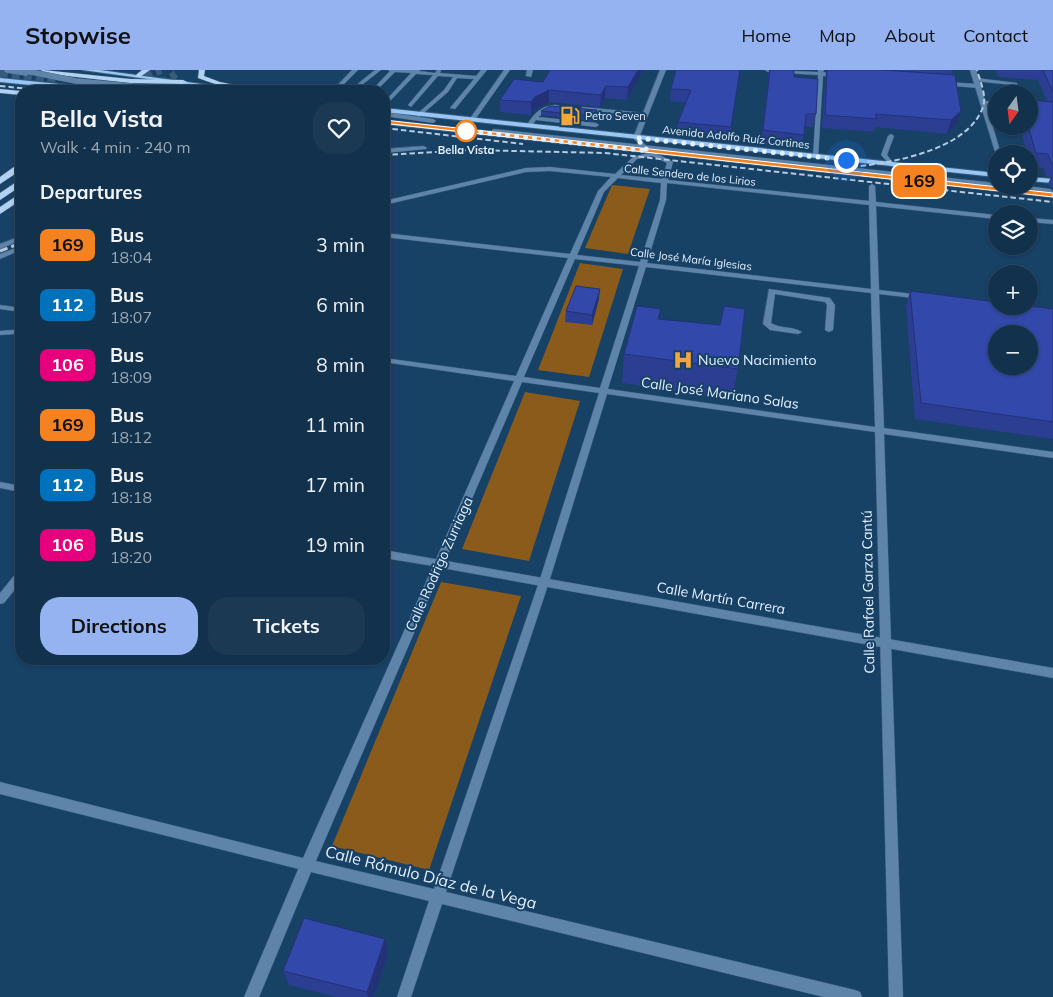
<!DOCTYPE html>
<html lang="en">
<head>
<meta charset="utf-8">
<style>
	:root { --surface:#12314c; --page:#1b3953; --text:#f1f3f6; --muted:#9ca9b5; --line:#314c64; --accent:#95b2f1 }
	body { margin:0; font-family:Mulish,sans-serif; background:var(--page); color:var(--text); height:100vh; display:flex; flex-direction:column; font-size:19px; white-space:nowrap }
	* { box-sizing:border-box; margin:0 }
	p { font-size:16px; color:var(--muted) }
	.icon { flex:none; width:28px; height:28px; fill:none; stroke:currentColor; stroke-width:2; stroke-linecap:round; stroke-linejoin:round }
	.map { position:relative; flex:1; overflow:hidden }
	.drawer { position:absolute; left:15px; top:15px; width:375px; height:580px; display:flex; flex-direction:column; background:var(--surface); border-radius:20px; box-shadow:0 1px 4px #0004,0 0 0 1px var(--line) }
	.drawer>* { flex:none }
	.badge { padding:0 10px; border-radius:8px; font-size:18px; line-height:32px }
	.needle { width:32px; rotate:194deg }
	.controls { position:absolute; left:988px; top:15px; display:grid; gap:10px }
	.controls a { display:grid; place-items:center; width:50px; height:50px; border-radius:50%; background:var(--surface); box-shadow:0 1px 4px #0004,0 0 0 1px var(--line); font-size:25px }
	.you { position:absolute; width:25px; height:25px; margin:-12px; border:4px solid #fff; border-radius:50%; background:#1a73e8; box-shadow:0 0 0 8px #1a73e833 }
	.map>.badge { position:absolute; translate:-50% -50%; box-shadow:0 0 0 2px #fff }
	h2 { padding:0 25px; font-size:19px; line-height:45px }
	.round { display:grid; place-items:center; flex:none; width:52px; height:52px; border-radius:20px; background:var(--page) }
	.headline { display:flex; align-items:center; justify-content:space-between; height:85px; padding:0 25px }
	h1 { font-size:24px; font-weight:700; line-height:38px }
	.cta { display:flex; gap:10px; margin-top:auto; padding:10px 25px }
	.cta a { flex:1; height:58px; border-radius:20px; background:var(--accent); color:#111; font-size:20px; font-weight:700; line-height:58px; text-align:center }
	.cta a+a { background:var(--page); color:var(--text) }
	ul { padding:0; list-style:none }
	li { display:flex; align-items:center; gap:15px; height:60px; padding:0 25px }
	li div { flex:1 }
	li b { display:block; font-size:19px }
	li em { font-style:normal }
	li .badge { min-width:55px; font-weight:700; text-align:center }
	header { display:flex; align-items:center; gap:30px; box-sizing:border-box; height:70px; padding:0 25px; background:var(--accent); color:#111 }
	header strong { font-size:24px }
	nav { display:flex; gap:28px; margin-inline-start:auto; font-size:18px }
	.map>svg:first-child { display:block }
	.green { fill:#8b5b1b }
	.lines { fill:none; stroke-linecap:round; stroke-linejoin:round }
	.trunk-tunnel { stroke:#365b7d; stroke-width:8; stroke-dasharray:8 4; stroke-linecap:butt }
	.service-casing { stroke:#385d7e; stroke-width:1 }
	.minor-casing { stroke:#385d7e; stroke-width:1 }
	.tertiary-casing { stroke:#385d7e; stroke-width:1 }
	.primary-casing { stroke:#385d7e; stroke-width:2 }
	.trunk-casing { stroke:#385d7e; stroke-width:1 }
	.service { fill:#5f84aa; fill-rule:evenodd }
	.minor { fill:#5f84aa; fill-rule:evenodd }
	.tertiary { fill:#5f84aa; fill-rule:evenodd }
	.primary { fill:#99c6f4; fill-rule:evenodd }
	.trunk { fill:#b2d2f2; fill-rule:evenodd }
	.rail-far1 { stroke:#b8cbde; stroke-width:2; stroke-dasharray:5.5 3; stroke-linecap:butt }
	.rail { stroke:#b8cbde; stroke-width:3; stroke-dasharray:8 4; stroke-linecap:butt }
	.service-bridge-casing { stroke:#385d7e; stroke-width:6; stroke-linecap:butt }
	.service-bridge { stroke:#5f84aa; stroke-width:5.5 }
	.wall { fill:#2b3e92 }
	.shaded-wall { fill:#233277 }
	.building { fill:#3248aa; stroke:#233277; fill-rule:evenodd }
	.line { fill:#f58220; stroke:#fff }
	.walk { stroke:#e3f0fe; stroke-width:5; stroke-dasharray:0 9 }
	.stop-dot { fill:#fff; stroke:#f58220; stroke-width:2.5 }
	.labels { text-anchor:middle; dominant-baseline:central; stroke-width:4; stroke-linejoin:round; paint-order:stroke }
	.far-poi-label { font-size:11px; fill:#e3f0fe; stroke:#184166; text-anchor:start }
	.far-street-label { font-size:11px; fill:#e3f0fe; stroke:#184166 }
	.far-stop-label { font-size:11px; font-weight:bold; fill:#e3f0fe; stroke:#184166 }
	.poi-label { font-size:14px; fill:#e3f0fe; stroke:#184166; text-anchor:start }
	.street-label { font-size:14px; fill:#e3f0fe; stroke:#184166 }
	.near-street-label { font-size:16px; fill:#e3f0fe; stroke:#184166 }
</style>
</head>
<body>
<header>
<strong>Stopwise</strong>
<nav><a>Home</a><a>Map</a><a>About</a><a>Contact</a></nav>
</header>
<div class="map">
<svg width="1053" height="927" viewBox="0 0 1053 927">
	<rect width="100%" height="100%" fill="#184166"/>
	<g class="green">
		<path d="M612,115L650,119L628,184L585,178Z"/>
		<path d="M580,193L623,199L589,307L538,300Z"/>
		<path d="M525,322L580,331L529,491L462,479Z"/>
		<path d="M441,512L521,526L429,800L332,776Z"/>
	</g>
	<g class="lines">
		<g class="trunk-tunnel">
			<path d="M0,3L59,9"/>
			<path d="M110,13L135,12L161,0"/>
			<path d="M151,21L176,4"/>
		</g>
		<defs>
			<g id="service">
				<path d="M375,0H381L354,21H349Z"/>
				<path d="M388,0H420L419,1L435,3L437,0H441L440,3L476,6L481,0H487L455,39L450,38L474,9L457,8L448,22L419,47L417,46V44L444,20L453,7L438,6L411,37L408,35L433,5L416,4L388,33L386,32V30L411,3L395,2L376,21H371L390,1Z"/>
				<path d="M527,0H533L531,7L526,6Z"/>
				<path d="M976,8L1017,13L1020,24H1014L1013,15L974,11Z"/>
				<path d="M983,31H996V35L981,34V32Z"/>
				<path d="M555,35L565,37L548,40L538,47L596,53L599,55L596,57L536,50L531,57H527L526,56C534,44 540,36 555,35Z"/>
				<path d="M583,37L645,43L648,45L645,47L581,40V38Z"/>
				<path d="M384,42L433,49L436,51L433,53L384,46Z"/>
				<path d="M494,59L996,113V116H998L996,117L492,62V60Z"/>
				<path d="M891,64L894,66L887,85L895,95L892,97L881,85L888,66Z"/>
				<path d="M1006,116H1027L1050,119L1053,121L1050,123Z"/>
				<path d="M769,219L830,228L835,235L833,260L829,262L825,260L827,235L825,232L775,224L771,253C780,259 793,256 802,262L798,264L770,260L763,254Z"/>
				<path d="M21,257V262L14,264L0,265V261L13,260Z"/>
			</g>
			<g id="minor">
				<path d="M352,0H358L337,21H332Z"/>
				<path d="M504,0H510L474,51H470L469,50Z"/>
				<path d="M765,0L818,2V0H824L823,2L840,5L837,7L823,6L818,88L813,87L818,5L768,2Z"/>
				<path d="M944,12L978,14L981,16L978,18L942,15Z"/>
				<path d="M424,76L427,78L426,79L384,83V79Z"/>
				<path d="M648,79L673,92L668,110L869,131V116L872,114L875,116L876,132L996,145V149L876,136L879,220L922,225L926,227L922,229L879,224L884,358L1053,382V388L884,364L903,927H889L875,362L607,324L549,512L446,822L855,920L860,922L862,927H824L442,834L411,927H397L429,831L311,802L259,927H244L302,790L307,789L434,819L539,512L599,323L522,312L444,494L439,498L435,497L434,494L514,311L384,292V288L516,306L568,188L384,167V163L570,184L598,121L611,107L550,101L526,102L384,135V131L526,98L550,97L615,104L633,87L648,83L645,81ZM652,86L667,93L662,109L621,105L637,89ZM618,108L661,113L660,130L640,192L577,185L604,122ZM667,113L869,135L871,219L647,193L666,130ZM575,189L639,196L600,318L524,307ZM646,197L871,223L875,357L608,319Z"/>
				<path d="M1029,148L1053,150V154L1029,152Z"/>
				<path d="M21,166V170L0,179V174Z"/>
				<path d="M21,176V180L0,189V184Z"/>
				<path d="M0,235L21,238V242L0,239Z"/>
				<path d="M21,501V512L4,533L0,534V523L17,502Z"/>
			</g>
			<g id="tertiary">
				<path d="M660,0H666L639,68L651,81L648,83L633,68Z"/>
				<path d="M970,0H976L1001,84H996V85Z"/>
				<path d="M0,412L21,416V422L0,418Z"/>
				<path d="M384,480L1053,598V608L442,498L312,800L307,801L0,724V712L303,788L433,496L384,488Z"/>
			</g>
			<g id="primary">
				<path d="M82,0H100L252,21H236Z"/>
				<path d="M0,8L108,19L111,21H91L0,12Z"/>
				<path d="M384,38L996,103V107L384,42Z"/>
				<path d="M384,50L1053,123V127L384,54Z"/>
				<path d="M1029,107L1053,109V113L1029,111Z"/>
			</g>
			<g id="trunk">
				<path d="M43,0L130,9L183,10L187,12L183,14L130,13L40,3V1Z"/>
				<path d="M142,0H150L140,7H136V5Z"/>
				<path d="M199,0H205L204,6L220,12L265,21C242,22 219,16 198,8Z"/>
				<path d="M0,19L21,21H23L21,25L0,23Z"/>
				<path d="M18,94H21V100L0,114V107Z"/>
				<path d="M21,109V116L0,130V123Z"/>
				<path d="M21,123V130L0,144V137Z"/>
			</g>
		</defs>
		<use href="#service" class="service-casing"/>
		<use href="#minor" class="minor-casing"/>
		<use href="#tertiary" class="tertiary-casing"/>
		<use href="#primary" class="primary-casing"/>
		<use href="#trunk" class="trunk-casing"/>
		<use href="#service" class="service"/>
		<use href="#minor" class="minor"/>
		<use href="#tertiary" class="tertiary"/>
		<use href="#primary" class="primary"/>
		<use href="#trunk" class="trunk"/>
		<g class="rail-far1">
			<path d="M0,16L50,21"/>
			<path d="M384,58L523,74"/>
			<path d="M384,85L472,80L605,83L1053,132"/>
			<path d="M810,100C857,98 964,90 983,37C987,26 980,11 977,0"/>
		</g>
		<path class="rail" d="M0,181L21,173"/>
		<defs>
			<g id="service-bridge">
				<path d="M7,0L26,3"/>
				<path d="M21,0L76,11L183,21"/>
			</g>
		</defs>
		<use href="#service-bridge" class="service-bridge-casing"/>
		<use href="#service-bridge" class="service-bridge"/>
	</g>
	<g class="wall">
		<path d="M550,0H643L627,30L605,28L600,37L549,32L535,39L531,45L500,42V30L543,12Z"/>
		<path d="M740,0L729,71L676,65L678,52L686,33L670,31L671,19Z"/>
		<path d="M769,0H794V7L816,44L813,57H805L801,78L761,74Z"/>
		<path d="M826,0H952L951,5L957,54L947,64L875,57L874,62L822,58Z"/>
		<path d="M996,0H1053V119L1048,114L1051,107L1046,106L1043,98L1031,97L1029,88V84H1027L1020,56H1029L1047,31L1038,10L998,7Z"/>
		<path d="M541,41L597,44L593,51L541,45Z"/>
		<path d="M910,221L1053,239V369L915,349L906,236Z"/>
		<path d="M599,229L592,255L565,252L566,241Z"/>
		<path d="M660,249L738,299L732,329L622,313L624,284Z"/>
		<path d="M385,869L388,883L374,927H336L289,915L283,901Z"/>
	</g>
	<g class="shaded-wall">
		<path d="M638,0H643L627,30L628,17Z"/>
		<path d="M606,16L605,28L600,37L601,25Z"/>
		<path d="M549,20V32L535,39L531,45V32L535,27Z"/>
		<path d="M597,40V44L593,51V46Z"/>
		<path d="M961,41L957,54L947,64L951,50Z"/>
		<path d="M600,219L599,229L592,255V245Z"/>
		<path d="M385,869L388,883L374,927H368L367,922Z"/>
	</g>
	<g class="building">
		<path d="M550,0H638L628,17L606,16L601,25L549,20L535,27L531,32L500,30L514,9L543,12Z"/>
		<path d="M676,0H740L731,57L678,52L691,20L671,19Z"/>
		<path d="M770,0H794V7L818,9L816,44H806L804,65L763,60Z"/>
		<path d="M827,0H884L955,5L961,41L951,50L875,44L877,49L825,45Z"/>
		<path d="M1043,0H1053V22Z"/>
		<path d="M1029,30L1053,32V93H1051L1048,84L1036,83L1028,56Z"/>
		<path d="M550,36L597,40L593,46L541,41Z"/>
		<path d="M576,216L600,219L592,245L566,241Z"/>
		<path d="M910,221L996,232V236H1029L1053,239V352L921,333ZM996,264H1029V296H996Z"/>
		<path d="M637,236L661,239L658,249L720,255L724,236L745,239L738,299L624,284Z"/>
		<path d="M304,848L385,869L367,922L283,901Z"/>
	</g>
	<path class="line" d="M384,50L1053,123V127L382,53Z"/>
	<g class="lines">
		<path class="walk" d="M466,61L460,60L648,81L636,68L846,90"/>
	</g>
	<defs>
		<symbol id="fuel-bare" viewBox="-9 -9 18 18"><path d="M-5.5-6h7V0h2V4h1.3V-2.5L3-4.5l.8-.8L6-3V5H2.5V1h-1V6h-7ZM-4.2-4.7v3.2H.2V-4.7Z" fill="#f2a541" stroke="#184166" stroke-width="2.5" paint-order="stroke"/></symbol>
		<symbol id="hospital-bare" viewBox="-9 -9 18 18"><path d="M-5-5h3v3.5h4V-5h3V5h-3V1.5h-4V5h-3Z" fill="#f2a541" stroke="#184166" stroke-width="2.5" paint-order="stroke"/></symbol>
	</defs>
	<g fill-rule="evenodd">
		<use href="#fuel-bare" x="556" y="32" width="28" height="28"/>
		<use href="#hospital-bare" x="669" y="276" width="28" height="28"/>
	</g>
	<circle class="stop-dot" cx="466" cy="61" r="10"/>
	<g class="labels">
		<g class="far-poi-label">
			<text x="585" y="46">Petro Seven</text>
		</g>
		<g class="far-street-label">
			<text transform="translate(736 67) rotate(6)">Avenida Adolfo Ruíz Cortines</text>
			<text transform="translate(690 105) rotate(6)">Calle Sendero de los Lirios</text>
			<text transform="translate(691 189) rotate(7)">Calle José María Iglesias</text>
		</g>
		<g class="far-stop-label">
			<text x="466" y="80">Bella Vista</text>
		</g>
		<g class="poi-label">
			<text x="698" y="290">Nuevo Nacimiento</text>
		</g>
		<g class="street-label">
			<text transform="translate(720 323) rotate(8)">Calle José Mariano Salas</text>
			<text transform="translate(439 494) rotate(-66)">Calle Rodrigo Zurriaga</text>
			<text transform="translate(868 522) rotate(-91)">Calle Rafael Garza Cantú</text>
			<text transform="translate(721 528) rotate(10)">Calle Martín Carrera</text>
		</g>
		<g class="near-street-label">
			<text transform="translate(431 807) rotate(14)">Calle Rómulo Díaz de la Vega</text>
		</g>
	</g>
</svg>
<div class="controls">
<a><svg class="needle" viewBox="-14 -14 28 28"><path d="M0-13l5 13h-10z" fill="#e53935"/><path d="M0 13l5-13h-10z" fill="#9ca9b5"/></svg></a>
<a><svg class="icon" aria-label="locate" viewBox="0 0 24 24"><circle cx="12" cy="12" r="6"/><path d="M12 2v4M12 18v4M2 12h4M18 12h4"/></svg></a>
<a><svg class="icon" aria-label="layers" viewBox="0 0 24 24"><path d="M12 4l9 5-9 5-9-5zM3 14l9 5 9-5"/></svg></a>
<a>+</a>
<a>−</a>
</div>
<div class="you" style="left:846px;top:90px"></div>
<b class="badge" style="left:919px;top:111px;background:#f58220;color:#111">169</b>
<section class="drawer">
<div class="headline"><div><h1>Bella Vista</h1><p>Walk · 4 min · 240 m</p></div><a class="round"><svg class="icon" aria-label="heart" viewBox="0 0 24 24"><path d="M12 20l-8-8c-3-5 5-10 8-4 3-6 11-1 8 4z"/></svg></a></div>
<h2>Departures</h2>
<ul>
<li><span class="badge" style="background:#f58220;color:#111">169</span><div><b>Bus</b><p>18:04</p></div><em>3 min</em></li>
<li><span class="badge" style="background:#0072bc;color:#fff">112</span><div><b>Bus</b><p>18:07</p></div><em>6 min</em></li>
<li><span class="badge" style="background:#e6007e;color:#fff">106</span><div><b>Bus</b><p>18:09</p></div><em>8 min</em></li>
<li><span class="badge" style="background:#f58220;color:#111">169</span><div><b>Bus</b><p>18:12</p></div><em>11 min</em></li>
<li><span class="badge" style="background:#0072bc;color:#fff">112</span><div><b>Bus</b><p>18:18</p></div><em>17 min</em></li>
<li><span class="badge" style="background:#e6007e;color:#fff">106</span><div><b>Bus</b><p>18:20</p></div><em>19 min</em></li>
</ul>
<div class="cta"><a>Directions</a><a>Tickets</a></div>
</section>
</div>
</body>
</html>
